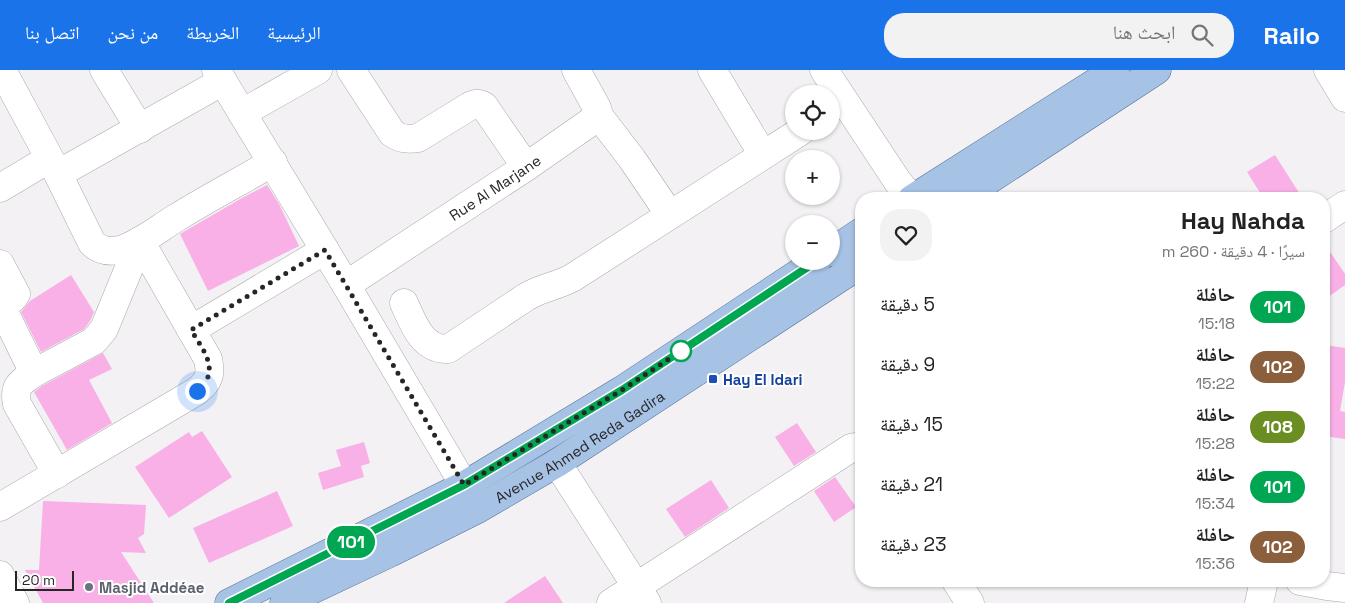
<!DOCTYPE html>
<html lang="ar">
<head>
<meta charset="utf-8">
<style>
	:root { --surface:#fff; --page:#f2f2f2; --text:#222; --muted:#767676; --accent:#1a73e8 }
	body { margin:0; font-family:"Space Grotesk","Noto Naskh Arabic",sans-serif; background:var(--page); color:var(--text); direction:rtl; height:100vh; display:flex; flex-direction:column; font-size:19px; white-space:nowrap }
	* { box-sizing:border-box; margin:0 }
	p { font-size:16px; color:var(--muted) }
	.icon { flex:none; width:28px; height:28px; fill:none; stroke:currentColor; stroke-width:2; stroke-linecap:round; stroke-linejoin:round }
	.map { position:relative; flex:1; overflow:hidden; direction:ltr }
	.sheet { position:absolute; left:855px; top:122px; width:475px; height:395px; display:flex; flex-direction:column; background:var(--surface); border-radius:20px; box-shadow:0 1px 4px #0004; direction:rtl }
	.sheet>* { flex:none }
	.badge { padding:0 10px; border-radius:16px; font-size:18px; line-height:32px }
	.controls { position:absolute; left:785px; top:15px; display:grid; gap:10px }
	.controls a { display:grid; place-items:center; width:55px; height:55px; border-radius:50%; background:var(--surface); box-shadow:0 1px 4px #0004; font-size:25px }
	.scale { position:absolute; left:15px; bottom:12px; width:59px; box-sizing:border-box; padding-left:5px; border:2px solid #272627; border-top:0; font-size:14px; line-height:18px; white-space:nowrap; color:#272627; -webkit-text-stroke:4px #fff; paint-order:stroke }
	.you { position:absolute; width:25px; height:25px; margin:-12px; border:4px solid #fff; border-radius:50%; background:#1a73e8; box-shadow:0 0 0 8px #1a73e833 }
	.map>.badge { position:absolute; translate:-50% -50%; box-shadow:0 0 0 2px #fff }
	.round { display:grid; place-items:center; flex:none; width:52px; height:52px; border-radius:20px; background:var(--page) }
	.summary { display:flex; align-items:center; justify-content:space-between; height:85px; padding:0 25px }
	h1 { font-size:24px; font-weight:700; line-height:38px }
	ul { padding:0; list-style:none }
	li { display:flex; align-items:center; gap:15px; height:60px; padding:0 25px }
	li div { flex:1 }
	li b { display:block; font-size:19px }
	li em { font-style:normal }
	li .badge { min-width:55px; font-weight:700; text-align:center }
	header { display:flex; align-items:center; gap:30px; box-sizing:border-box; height:70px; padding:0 25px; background:var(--accent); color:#fff }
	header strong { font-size:24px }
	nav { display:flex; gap:28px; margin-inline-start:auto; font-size:18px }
	.search { width:350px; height:45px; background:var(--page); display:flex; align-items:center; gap:12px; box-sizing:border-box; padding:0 18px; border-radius:20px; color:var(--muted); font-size:19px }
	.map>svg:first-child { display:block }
	.building { fill:#f8b0e7 }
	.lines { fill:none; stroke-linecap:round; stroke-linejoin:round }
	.minor-casing { stroke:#aaa9ab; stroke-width:29 }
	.major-casing { stroke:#537197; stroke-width:29 }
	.minor { stroke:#fff; stroke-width:28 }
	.major { stroke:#a6c2e5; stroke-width:28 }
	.line-casing { stroke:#fff; stroke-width:11 }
	.line { stroke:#00a651; stroke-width:8 }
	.walk { stroke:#272627; stroke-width:5; stroke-dasharray:0 9 }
	.stop-dot { fill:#fff; stroke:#00a651; stroke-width:2.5 }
	.transit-dot { fill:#1a4fb4; stroke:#fff; stroke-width:2 }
	.worship-dot { fill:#6b7280; stroke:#fff; stroke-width:2 }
	.labels { text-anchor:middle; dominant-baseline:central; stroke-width:4; stroke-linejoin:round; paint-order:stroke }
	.street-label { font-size:15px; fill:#272627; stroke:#fff }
	.transit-label { font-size:15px; font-weight:bold; fill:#164399; stroke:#fff; text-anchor:start }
	.worship-label { font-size:15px; font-weight:bold; fill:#5b616d; stroke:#fff; text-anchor:start }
</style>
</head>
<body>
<header>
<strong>Railo</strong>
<div class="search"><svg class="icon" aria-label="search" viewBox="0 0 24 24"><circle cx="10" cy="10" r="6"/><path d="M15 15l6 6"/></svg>ابحث هنا</div>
<nav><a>الرئيسية</a><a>الخريطة</a><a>من نحن</a><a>اتصل بنا</a></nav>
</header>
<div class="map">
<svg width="1345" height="533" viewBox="0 0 1345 533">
	<rect width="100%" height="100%" fill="#f3f1f4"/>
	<g class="building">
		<path d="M1275,85L1303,129H1264L1247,102Z"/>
		<path d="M267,115L279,134L299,176L208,221L180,164L242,128Z"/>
		<path d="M1324,173L1345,204V215L1324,230Z"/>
		<path d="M71,205L94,242L90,251L84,259L41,282L21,242L30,231Z"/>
		<path d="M1325,275L1345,278V312L1340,341L1345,342V369L1324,366V323L1328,298L1324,297Z"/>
		<path d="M103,283L112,299L89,310L112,353L67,380L34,322L42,316Z"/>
		<path d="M797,353L816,382L794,396L775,367Z"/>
		<path d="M202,361L232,407L169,448L135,397L189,362L192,367Z"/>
		<path d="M364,372L370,393L361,396L364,407L323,420L318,403L341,396L336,380Z"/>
		<path d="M835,407L856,437L834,452L814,421Z"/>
		<path d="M711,410L729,438L685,467L666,439Z"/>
		<path d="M277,421L293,456L209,493L193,458Z"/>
		<path d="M43,431L146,435L144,464L138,468L146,483L121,482L154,533H43L25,500H39Z"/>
		<path d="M545,506L563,533H504Z"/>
	</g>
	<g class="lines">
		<defs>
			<g id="minor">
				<path d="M2,0L58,104L92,173C100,181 109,182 120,180C140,174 158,159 176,148C208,128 241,111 273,92"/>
				<path d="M104,0L140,59"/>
				<path d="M216,0L346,215L477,437"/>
				<path d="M351,0L392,63C400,69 408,70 418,68L470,36C476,33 478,33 484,36L526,97"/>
				<path d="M712,0L763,85"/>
				<path d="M824,0L898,112L912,129"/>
				<path d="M1328,0L1345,28"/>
				<path d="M242,43L318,0"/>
				<path d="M599,46L632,89L670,145"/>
				<path d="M58,104L223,11"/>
				<path d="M0,118L42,93H51"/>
				<path d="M1324,149L1345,135"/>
				<path d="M0,194L16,224C12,232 3,232 4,242L34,303C21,312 13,316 17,334L57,404"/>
				<path id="s1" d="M346,215L526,97L599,46L597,38L576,0"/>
				<path d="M404,233C413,253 422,280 448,279L526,227C541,218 557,216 572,208L801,61"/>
				<path d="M191,260L325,180"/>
				<path d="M34,303L94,271L104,259L140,171"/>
				<path d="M557,393L647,533"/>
				<path d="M0,437L197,321C210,311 211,303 208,289L140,171"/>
				<path d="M0,505L15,533"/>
				<path d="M956,511L970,533"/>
				<path d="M1300,511L1327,516L1345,518"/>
				<path d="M611,533L851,378L861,376"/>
				<path d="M1259,533L1264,511"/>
			</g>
			<g id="major">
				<path d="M912,129L1115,0"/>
				<path d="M960,129L1157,0"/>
				<path d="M831,182L861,162"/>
				<path d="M229,533L465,415L622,320L817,191"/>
				<path id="s2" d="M284,533L390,483L478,439L557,393L861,194"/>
			</g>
		</defs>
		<use href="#minor" class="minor-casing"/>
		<use href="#major" class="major-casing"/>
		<use href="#minor" class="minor"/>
		<use href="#major" class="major"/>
	</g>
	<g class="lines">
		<defs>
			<path id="line" d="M229,533L464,415L622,320L817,191"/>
		</defs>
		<use href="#line" class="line-casing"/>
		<use href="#line" class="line"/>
		<path class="walk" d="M197,321C222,301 203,280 191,260L325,180L464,415L622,320L687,277L681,281"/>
	</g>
	<circle class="stop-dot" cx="681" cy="281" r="10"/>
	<rect class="transit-dot" x="708" y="304" width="10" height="10" rx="2.5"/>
	<circle class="worship-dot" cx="89" cy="517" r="5"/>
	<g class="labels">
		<g class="street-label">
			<text stroke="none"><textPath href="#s1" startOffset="178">Rue Al Marjane</textPath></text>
			<text stroke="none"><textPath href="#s2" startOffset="335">Avenue Ahmed Reda Gadira</textPath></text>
		</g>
		<g class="transit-label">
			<text x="723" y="309">Hay El Idari</text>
		</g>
		<g class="worship-label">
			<text x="99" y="517">Masjid Addéae</text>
		</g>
	</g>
</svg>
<div class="controls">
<a><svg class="icon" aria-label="locate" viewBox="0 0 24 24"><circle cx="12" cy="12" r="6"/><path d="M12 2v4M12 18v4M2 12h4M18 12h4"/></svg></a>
<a>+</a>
<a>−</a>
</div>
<div class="scale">20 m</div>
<div class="you" style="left:197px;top:321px"></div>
<b class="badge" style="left:351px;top:472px;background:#00a651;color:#fff">101</b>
<section class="sheet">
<div class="summary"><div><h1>Hay Nahda</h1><p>سيرًا · 4 دقيقة · 260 m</p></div><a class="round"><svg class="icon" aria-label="heart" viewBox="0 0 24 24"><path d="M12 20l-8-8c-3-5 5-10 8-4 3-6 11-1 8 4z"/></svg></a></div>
<ul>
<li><span class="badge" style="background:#00a651;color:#fff">101</span><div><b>حافلة</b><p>15:18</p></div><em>5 دقيقة</em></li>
<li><span class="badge" style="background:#8b5e3c;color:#fff">102</span><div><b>حافلة</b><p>15:22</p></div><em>9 دقيقة</em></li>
<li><span class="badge" style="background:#6b8e23;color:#fff">108</span><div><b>حافلة</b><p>15:28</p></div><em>15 دقيقة</em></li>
<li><span class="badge" style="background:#00a651;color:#fff">101</span><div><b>حافلة</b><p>15:34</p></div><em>21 دقيقة</em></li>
<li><span class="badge" style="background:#8b5e3c;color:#fff">102</span><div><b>حافلة</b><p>15:36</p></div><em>23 دقيقة</em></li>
</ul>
</section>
</div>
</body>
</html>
